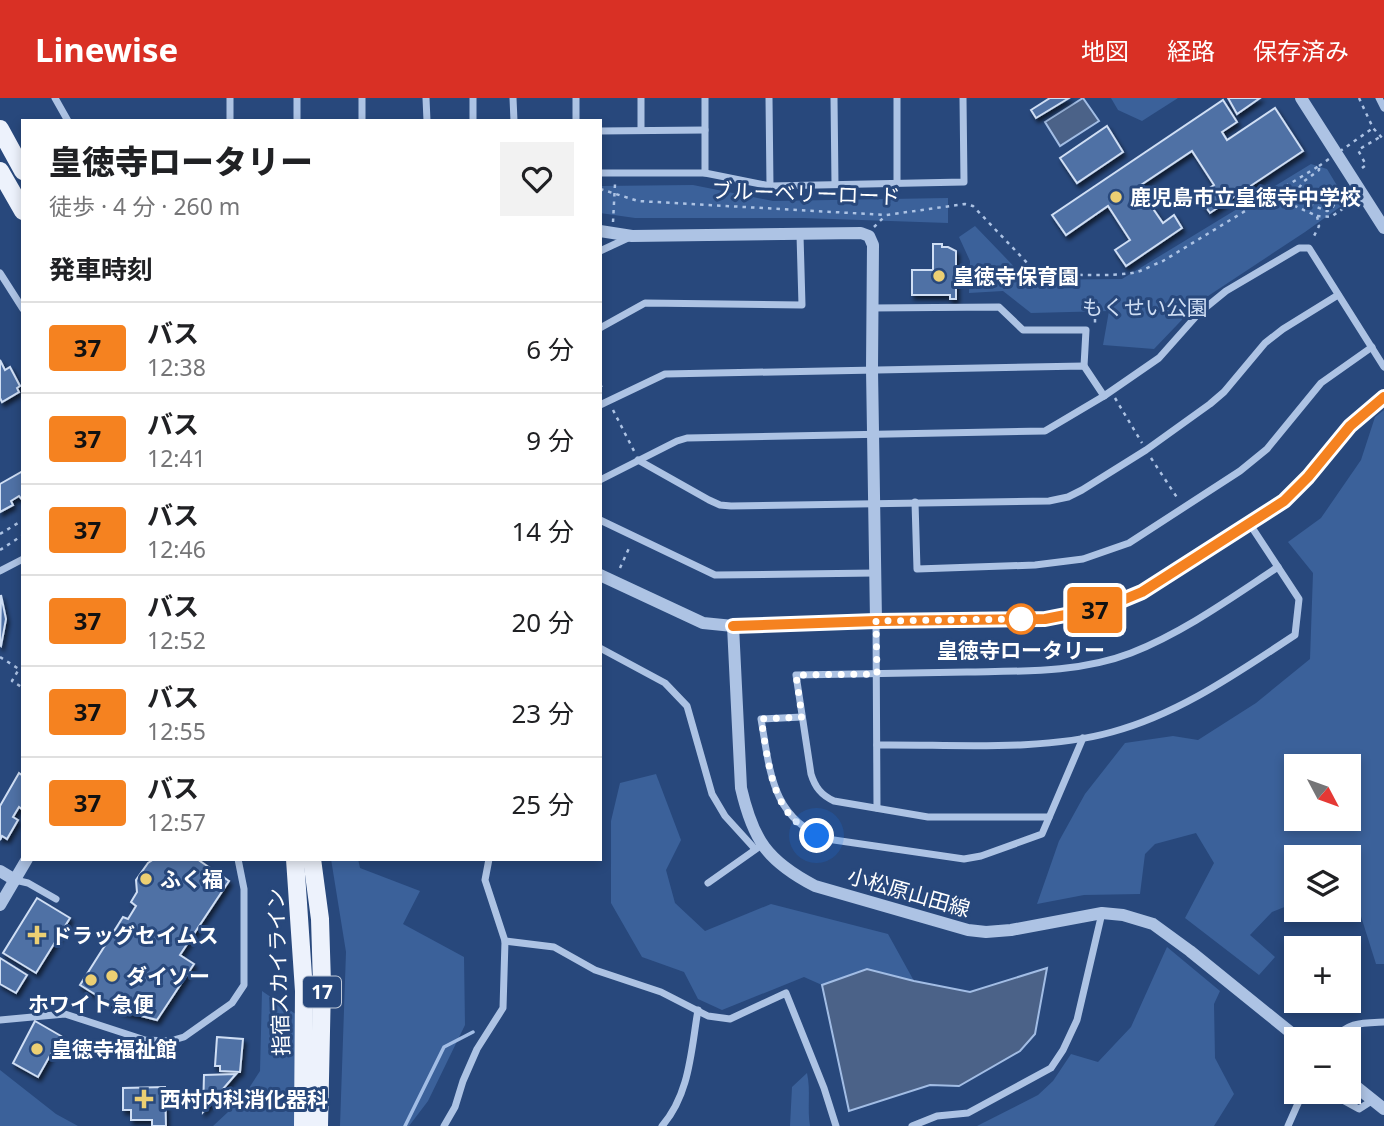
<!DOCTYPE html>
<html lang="ja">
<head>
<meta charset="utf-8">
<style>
	:root { --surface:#fff; --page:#f2f2f2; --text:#202124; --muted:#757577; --line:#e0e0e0; --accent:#d93025 }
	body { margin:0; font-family:"Noto Sans","Noto Sans JP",sans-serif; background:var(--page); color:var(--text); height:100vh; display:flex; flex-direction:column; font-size:26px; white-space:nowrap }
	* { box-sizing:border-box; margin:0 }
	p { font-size:23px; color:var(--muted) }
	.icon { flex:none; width:38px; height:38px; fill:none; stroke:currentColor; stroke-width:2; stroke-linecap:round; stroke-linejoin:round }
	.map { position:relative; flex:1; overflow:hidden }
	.details { position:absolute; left:21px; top:21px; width:581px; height:742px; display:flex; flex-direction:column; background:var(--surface); border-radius:0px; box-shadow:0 4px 10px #0003 }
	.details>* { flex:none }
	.badge { padding:0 14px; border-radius:5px; font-size:24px; line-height:46px }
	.needle { width:46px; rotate:131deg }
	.buttons { position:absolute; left:1284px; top:656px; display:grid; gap:14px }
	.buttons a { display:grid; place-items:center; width:77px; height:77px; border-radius:0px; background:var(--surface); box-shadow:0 4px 10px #0003; font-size:35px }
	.you { position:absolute; width:35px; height:35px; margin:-18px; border:5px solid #fff; border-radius:50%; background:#1a73e8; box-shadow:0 0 0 10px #1a73e833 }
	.map>.badge { position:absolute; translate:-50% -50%; box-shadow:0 0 0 4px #fff }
	h2 { padding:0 28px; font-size:26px; line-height:63px }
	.round { display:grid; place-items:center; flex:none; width:74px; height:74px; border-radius:0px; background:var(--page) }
	.head { display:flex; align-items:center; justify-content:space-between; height:119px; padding:0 28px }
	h1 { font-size:33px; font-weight:800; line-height:52px }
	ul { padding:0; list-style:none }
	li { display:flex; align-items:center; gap:21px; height:91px; padding:0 28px; border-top:2px solid var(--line) }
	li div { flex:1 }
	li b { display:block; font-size:26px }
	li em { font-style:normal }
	li .badge { min-width:77px; font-weight:700; text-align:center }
	header { display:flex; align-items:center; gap:42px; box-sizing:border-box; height:98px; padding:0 35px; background:var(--accent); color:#fff }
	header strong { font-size:33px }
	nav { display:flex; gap:38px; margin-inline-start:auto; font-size:24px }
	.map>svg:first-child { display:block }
	.green { fill:#3b619a; fill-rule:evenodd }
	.water { fill:#4b6288; stroke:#a2bde5; stroke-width:2 }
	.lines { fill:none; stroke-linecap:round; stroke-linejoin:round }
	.stream { stroke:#a2bde5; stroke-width:3.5 }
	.building { fill:#5071a5; stroke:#cfdef4; stroke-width:2; filter:url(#shadow) }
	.path { stroke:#adc3e4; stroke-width:2.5; stroke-dasharray:3.5 5; stroke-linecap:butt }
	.minor { stroke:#adc3e4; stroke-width:7 }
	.tertiary { stroke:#adc3e4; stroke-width:12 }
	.primary { stroke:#edf2fc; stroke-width:18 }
	.path-bridge { stroke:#adc3e4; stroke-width:2.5; stroke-dasharray:3.5 5; stroke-linecap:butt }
	.line-casing { stroke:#fff; stroke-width:16 }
	.line { stroke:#f58220; stroke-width:10 }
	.walk { stroke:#fff; stroke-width:7; stroke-dasharray:0 12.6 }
	.poi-dot { fill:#eccf73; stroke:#28487c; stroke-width:2.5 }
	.stop-dot { fill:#fff; stroke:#f58220; stroke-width:3.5 }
	.labels { text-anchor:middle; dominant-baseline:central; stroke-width:6; stroke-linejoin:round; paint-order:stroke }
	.shield { fill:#28487c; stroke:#bec8d8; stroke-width:2 }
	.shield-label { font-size:19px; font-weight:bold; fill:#fff }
	.street-label { font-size:21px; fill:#fff; stroke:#28487c }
	.poi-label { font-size:21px; font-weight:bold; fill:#fff; stroke:#28487c; text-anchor:start }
	.park-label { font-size:21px; fill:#cfdef4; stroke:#28487c }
	.stop-label { font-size:21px; font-weight:bold; fill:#fff; stroke:#28487c }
</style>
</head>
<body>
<header>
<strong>Linewise</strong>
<nav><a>地図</a><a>経路</a><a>保存済み</a></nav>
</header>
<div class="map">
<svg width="1384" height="1028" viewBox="0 0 1384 1028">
	<defs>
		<filter id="shadow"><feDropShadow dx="2.5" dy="4" stdDeviation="2" flood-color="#0009"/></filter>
	</defs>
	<rect width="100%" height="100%" fill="#28487c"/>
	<g class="green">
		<path d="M1111,0H1178L1142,23L1118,12Z"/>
		<path d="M1311,66L1327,71L1347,104L1305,134L1199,204L1154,251L1103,247L1109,213L1031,215L1003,193L969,195L970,163L959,139L975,128L1027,182L1122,181Z"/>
		<path d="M693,87L773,103L948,100V125L803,120H635L600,115V88Z"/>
		<path d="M1384,312V866H1376L1353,793H1349V760H1297V804L1272,814L1250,837L1275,859L1259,877L1185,820L1214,765L1196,735L1155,746L1145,756L1140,796L1084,797L1037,806L1059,743L1085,696L1125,645L1173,638L1198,642L1256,605L1310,561L1313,475L1288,444L1321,420L1361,362L1375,319ZM1297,668H1349V721H1297Z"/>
		<path d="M656,676L681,742L666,772L675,805L705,833L771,806L888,836L914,883L867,871L822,887L804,879L722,912L698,901L684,874L642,859L611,805V723L620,685Z"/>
		<path d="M331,761H358L360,770L420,793L403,826L464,859L465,927L428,1003L409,1028H340L346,854Z"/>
		<path d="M1167,849L1220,893L1214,906L1215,960L1234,996L1214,1028H977L1038,997L1053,983L1071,956L1098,964L1131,929Z"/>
		<path d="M262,893L297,917L295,1028H213L242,1001L260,973Z"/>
		<path d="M0,972L56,1016L78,1028H0Z"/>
		<path d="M807,975C811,993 807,1010 810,1028H790L792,989Z"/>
	</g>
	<g class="water">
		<path d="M1083,0L1099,23L1060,48L1045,24Z"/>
		<path d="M1047,870L1035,936L1020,953L959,988L930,987L849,1013L822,887L867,871L914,883L970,894Z"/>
	</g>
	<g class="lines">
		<path class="stream" d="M405,1028L444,949L473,934"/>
	</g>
	<g class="building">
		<path d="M1050,0H1069L1036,20L1031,12Z"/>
		<path d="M1228,0H1260L1237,16Z"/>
		<path d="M1223,2L1237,24L1222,34L1227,42L1275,10L1303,53L1210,115L1198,98L1214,87L1192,53L1138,89L1163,125L1174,117L1182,130L1126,168L1115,152L1130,142L1108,108L1066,137L1052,117Z"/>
		<path d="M1107,28L1123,54L1077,85L1060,60Z"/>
		<path d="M933,146H942V149H948L956,153V201H950V197H912V172H933Z"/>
		<path d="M0,262L5,272L10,269L20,288L17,290L19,294L2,304L0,300Z"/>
		<path d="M23,373V403L19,398L11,403L13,407L0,414V386Z"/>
		<path d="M1,497L6,521L1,548L0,547Z"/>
		<path d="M19,675L23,678V712L19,709L13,719L18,722L7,741L2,738L0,742V708Z"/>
		<path d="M154,761H197L229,783L180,857L194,866L157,922L122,913L80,887L123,819L128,821L136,808L131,804L137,794L136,782L148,765Z"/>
		<path d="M37,800L70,820L36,875L3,855Z"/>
		<path d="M0,860L27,877L16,895L0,886Z"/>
		<path d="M35,923L61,938L38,979L13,965Z"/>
		<path d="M217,939L243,941L240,974L220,973V968H215Z"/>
		<path d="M236,976L203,1014L204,977Z"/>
		<path d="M165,989L166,1028H152V1022H131V1012H123V990Z"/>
	</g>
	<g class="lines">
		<g class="path">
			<path d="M1359,0L1373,30L1384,42"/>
			<path d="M1362,70L1366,67L1358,52L1380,39"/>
			<path d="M600,91L638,103L886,117L965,106L973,108L1033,171C1055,178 1115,179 1137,174C1146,171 1155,166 1163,163L1319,68"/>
			<path d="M1278,94L1327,113L1332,111L1337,100L1329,91L1309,100L1303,97L1299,90L1303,84L1319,72V68"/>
			<path d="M1271,97L1317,118L1319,128L1313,140"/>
			<path d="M1317,118L1331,119L1351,105"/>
			<path d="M613,124L615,86"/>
			<path d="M874,129L884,119"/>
			<path d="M1095,221V229"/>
			<path d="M600,286L604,293"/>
			<path d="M1115,300L1142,345"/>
			<path d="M613,312L634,353"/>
			<path d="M1151,360L1178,401"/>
			<path d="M0,436L23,422"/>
			<path d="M0,452L23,437"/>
			<path d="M620,470L630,448"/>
			<path d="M0,559L19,571L12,583L23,590"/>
		</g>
		<g class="minor">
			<path d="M55,0L68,23"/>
			<path d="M230,0V23"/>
			<path d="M297,0V23"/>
			<path d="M362,0V23"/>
			<path d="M426,0L427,23"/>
			<path d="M473,0V23"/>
			<path d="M513,0L514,23"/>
			<path d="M576,0V23"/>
			<path d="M641,0V32"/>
			<path d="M705,0V75"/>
			<path d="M769,0L770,88"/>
			<path d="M834,0L835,86"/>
			<path d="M1379,0L1384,10"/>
			<path d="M600,33L705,32"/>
			<path d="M600,75H705L770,88L964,84L963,0"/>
			<path d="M897,85V0"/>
			<path d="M600,153L628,140"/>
			<path d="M0,175L23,211"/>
			<path d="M872,210L999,209L1023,232H1086L1084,268"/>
			<path d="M600,230L645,205L802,207L800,137"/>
			<path d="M600,307L665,276L1084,268L1104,298"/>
			<path d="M638,362L709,402L720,407L731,408L1049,403L1068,399L1082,392L1146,352L1210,306L1224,294L1265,245L1283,231L1338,197"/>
			<path d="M600,382L677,343L687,340L1045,333L1104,298L1159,260L1199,215L1226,193L1299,150H1309L1384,269"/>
			<path d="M915,404L917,471L1035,467L1083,461L1129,445L1240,373L1267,351L1321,285L1372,249"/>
			<path d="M600,422L715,477L875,475"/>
			<path d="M0,473L23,461"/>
			<path d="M876,523L877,710"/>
			<path d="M600,550L665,585L687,608L712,696L725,718L755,751"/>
			<path d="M802,619L761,621C770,672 771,720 827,741L964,761L981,758L1042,736L1083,640"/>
			<path d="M877,647C951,646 1040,654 1112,634C1179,616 1237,575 1295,537L1299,501L1249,425"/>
			<path d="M1049,719H928L834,703C821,697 815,689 811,676L796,577C853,576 910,575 967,574C1022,573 1079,575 1131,555C1184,534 1231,500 1278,469"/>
			<path d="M15,782L28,785L56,801"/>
			<path d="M708,785L759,749"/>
			<path d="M505,843L554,849L595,872L661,894L708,918L730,921L786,895L824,990L836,1028"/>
			<path d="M0,922L65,916L145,942L170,943L184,939L232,905L244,887V791L238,761"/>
			<path d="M1332,942C1349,924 1360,925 1384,924"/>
			<path d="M1328,994L1359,1011L1373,1002"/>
			<path d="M444,1028L455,1009L463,983L477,951L503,910L505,843L485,782L489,761"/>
			<path d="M662,1028C690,996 691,952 698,912"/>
			<path d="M912,1028L937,1018L968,1015L1051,970L1063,952L1077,922L1102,815"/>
			<path d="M1288,1028L1303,994"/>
		</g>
		<g class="tertiary">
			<path d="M1301,0L1384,130"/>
			<path d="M600,133L632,138L861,135L869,138L873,147L872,271L876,523"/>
			<path d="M600,477L703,525L733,528L876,523L1045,521L1074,517L1106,509L1142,494L1284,403L1308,379L1351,328L1384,299"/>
			<path d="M733,528L741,690C753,742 767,763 815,788L968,832L986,834L1011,832L1102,815L1123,817L1153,826L1190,853L1300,942"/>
			<path d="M0,773L15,782"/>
			<path d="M0,807L27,761"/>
			<path d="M1349,983L1384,1011"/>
		</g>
		<g class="primary">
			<path d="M0,31L23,73"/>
			<path d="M0,73L23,113"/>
			<path d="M295,761L304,893L303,1028"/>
			<path d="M312,761L320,821L322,886L319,1028"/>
		</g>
		<path class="path-bridge" d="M1319,68L1373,30"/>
	</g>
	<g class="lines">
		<defs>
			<path id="line" d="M733,528L876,523L1045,521L1106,509L1142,494L1284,403L1308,379L1350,328L1384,299"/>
		</defs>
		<use href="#line" class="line-casing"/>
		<use href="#line" class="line"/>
		<path class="walk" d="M817,738C770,716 769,664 761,621L802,619L796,577L877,576L876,523L1021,521"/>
	</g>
	<g class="poi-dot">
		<circle cx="1116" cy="99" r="7"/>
		<circle cx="939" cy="178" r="7"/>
		<circle cx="146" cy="781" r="7"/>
		<path d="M33.5 826.5h7v7h7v7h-7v7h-7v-7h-7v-7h7z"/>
		<circle cx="112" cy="878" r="7"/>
		<circle cx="91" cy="882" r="7"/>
		<circle cx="37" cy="951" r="7"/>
		<path d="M140.5 990.5h7v7h7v7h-7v7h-7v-7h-7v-7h7z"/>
	</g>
	<circle class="stop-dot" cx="1021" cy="521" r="14"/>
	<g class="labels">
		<rect class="shield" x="303" y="878.5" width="38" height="31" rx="5"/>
		<g class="shield-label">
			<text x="322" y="894">17</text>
		</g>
		<g class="street-label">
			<text transform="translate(806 95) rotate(2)">ブルーベリーロード</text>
			<text transform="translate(909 794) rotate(16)">小松原山田線</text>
			<text transform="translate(278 874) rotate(-92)">指宿スカイライン</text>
		</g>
		<g class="poi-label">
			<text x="1130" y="99">鹿児島市立皇徳寺中学校</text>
			<text x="953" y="178">皇徳寺保育園</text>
			<text x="160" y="781">ふく福</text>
			<text x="51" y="837">ドラッグセイムス</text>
			<text x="126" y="878">ダイソー</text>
			<text x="91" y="906" text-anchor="middle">ホワイト急便</text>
			<text x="51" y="951">皇徳寺福祉館</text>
			<text x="160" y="1001">西村内科消化器科</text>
		</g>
		<g class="park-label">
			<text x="1145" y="209">もくせい公園</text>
		</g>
		<g class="stop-label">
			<text x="1021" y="552">皇徳寺ロータリー</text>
		</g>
	</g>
</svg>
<div class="buttons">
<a><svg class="needle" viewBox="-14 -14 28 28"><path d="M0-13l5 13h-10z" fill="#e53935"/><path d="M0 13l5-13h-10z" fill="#757577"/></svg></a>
<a><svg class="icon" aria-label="layers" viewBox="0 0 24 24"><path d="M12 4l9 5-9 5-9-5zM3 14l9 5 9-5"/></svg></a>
<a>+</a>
<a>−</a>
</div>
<div class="you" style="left:817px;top:738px"></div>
<b class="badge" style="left:1095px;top:512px;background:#f58220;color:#111">37</b>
<section class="details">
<div class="head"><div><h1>皇徳寺ロータリー</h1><p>徒歩 · 4 分 · 260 m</p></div><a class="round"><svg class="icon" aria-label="heart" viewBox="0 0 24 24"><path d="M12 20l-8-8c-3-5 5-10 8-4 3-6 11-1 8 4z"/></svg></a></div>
<h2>発車時刻</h2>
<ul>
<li><span class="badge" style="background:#f58220;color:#111">37</span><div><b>バス</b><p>12:38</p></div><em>6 分</em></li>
<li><span class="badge" style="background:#f58220;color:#111">37</span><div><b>バス</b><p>12:41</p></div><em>9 分</em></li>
<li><span class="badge" style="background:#f58220;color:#111">37</span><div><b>バス</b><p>12:46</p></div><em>14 分</em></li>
<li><span class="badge" style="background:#f58220;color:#111">37</span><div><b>バス</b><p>12:52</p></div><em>20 分</em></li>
<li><span class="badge" style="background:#f58220;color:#111">37</span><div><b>バス</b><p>12:55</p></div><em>23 分</em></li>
<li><span class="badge" style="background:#f58220;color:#111">37</span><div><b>バス</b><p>12:57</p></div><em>25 分</em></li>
</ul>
</section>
</div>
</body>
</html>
